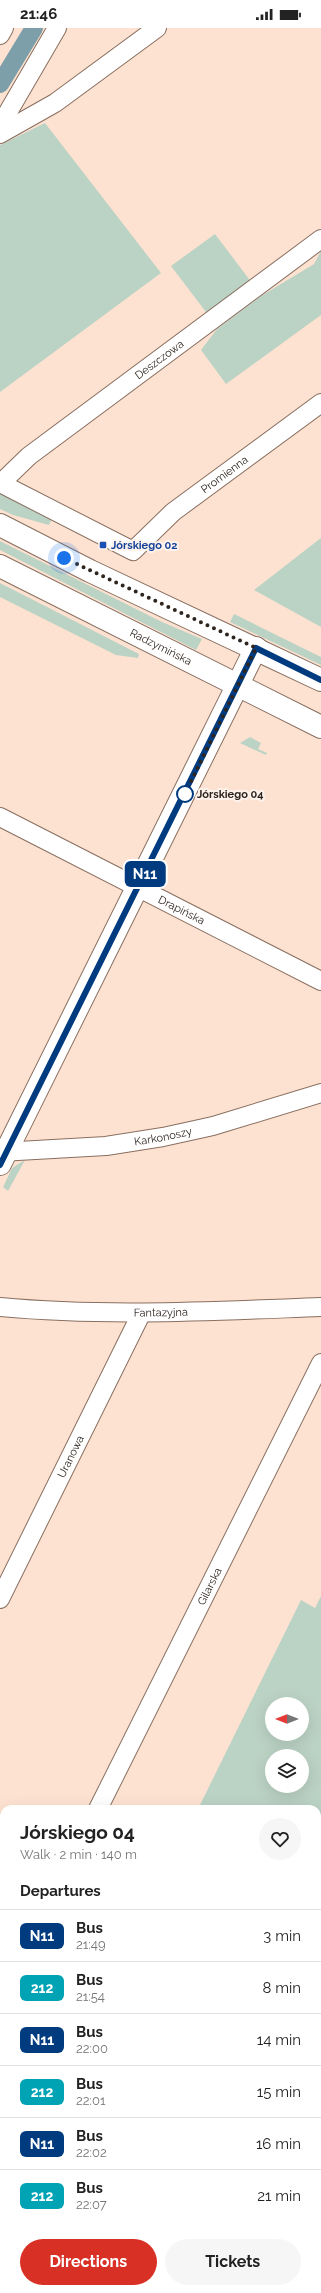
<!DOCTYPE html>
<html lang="en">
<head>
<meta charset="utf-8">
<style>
	:root { --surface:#fff; --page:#f6f6f6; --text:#222; --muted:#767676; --line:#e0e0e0; --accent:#d93025 }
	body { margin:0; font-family:Raleway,sans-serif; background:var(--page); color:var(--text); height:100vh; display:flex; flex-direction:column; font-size:15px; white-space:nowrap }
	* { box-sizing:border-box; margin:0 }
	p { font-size:13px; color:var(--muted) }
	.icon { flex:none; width:22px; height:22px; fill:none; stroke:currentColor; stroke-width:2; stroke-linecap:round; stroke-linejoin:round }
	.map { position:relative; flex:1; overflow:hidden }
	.side { position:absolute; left:0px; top:1777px; width:321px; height:488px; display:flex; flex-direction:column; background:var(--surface); border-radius:12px 12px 0 0; box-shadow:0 4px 16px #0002 }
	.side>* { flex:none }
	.badge { padding:0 8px; border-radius:6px; font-size:14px; line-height:26px }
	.needle { width:26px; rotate:270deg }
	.fabs { position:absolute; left:265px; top:1669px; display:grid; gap:8px }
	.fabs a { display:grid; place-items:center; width:44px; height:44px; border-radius:50%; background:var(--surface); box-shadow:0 4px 16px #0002; font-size:20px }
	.you { position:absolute; width:20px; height:20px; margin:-10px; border:3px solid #fff; border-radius:50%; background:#1a73e8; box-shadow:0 0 0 6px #1a73e833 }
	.map>.badge { position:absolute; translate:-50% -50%; box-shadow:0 0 0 2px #fff }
	h2 { padding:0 20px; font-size:15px; line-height:36px }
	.round { display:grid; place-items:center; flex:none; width:42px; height:42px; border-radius:21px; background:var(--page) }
	.head { display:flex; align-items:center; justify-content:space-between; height:68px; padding:0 20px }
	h1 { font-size:19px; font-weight:700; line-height:30px }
	.button { display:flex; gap:8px; margin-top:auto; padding:8px 20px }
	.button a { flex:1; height:46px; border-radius:24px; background:var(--accent); color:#fff; font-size:16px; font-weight:700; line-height:46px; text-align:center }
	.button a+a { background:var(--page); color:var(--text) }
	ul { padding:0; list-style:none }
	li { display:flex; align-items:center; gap:12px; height:52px; padding:0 20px; border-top:1px solid var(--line) }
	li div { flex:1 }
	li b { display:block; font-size:15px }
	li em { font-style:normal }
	li .badge { min-width:44px; font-weight:700; text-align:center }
	.status { display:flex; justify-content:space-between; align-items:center; height:28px; padding:0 20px; background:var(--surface); direction:ltr }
	.status svg { height:11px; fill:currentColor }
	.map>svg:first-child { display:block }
	.green { fill:#bbd3c5; fill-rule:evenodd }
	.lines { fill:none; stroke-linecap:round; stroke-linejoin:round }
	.canal { stroke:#7d9fa9; stroke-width:18 }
	.street-casing { stroke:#886f60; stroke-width:20 }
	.secondary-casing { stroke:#886f60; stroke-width:24 }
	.street { stroke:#fff; stroke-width:18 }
	.secondary { stroke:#fff; stroke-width:22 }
	.line-casing { stroke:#fff; stroke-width:9 }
	.line { stroke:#003b80; stroke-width:6 }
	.walk { stroke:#2f251f; stroke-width:4; stroke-dasharray:0 7.2 }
	.transit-dot { fill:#1a4fb4; stroke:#fef3ec; stroke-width:1.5 }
	.stop-dot { fill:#fff; stroke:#003b80; stroke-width:2 }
	.labels { text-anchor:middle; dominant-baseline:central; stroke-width:4; stroke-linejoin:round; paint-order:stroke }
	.street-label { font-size:11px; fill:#2f251f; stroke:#fef3ec }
	.transit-label { font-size:11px; font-weight:bold; fill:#164399; stroke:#fef3ec; text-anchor:start }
	.stop-label { font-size:11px; font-weight:bold; fill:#2f251f; stroke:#fef3ec; text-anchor:start }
</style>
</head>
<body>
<div class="status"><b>21:46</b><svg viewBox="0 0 49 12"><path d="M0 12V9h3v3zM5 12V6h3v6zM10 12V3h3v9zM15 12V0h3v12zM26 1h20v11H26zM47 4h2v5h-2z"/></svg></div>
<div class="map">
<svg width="321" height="2265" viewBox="0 0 321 2265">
	<rect width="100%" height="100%" fill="#fee2d1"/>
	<g class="green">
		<path d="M45,95L161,245L0,364V117Z"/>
		<path d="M215,206L252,255L209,288L171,238Z"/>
		<path d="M321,223V287L226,356L201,322L217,301L261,268L314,236Z"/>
		<path d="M0,462L53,489L49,497L13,487L0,481Z"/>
		<path d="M321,510V599L254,562Z"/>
		<path d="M0,513L162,594L202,611L196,622L0,522Z"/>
		<path d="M0,555L139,626L138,630L116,627L0,569Z"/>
		<path d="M234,586L321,629V637L230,594Z"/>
		<path d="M250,709L261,715L258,721L267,725L266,727L240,715Z"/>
		<path d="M25,1132L8,1163L3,1159L12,1140Z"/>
		<path d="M321,1568V1795L317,1803V1781H198L301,1572L315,1580ZM272,1676H302V1706H272ZM272,1728H302V1758H272Z"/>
		<path d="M4,2112V2155L0,2153V2113Z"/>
		<path d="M4,2209V2261H18L25,2265H0V2215Z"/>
		<path d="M317,2246L321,2251V2265H307L303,2261H317Z"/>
		<path d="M129,2261H153L150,2265H127Z"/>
		<path d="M159,2261H205L209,2265H155Z"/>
	</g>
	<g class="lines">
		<path class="canal" d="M0,56L34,0"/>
		<defs>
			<g id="street">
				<path d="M0,7L4,0"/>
				<path d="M0,98L57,0"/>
				<path d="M0,106L55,75L157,0"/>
				<path id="s1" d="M0,455L133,523L173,484L321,375"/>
				<path id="s2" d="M1,455L29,428L321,211"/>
				<path id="s3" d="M0,789L321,953"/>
				<path id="s4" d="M0,1124L106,1118L163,1109L213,1098L321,1065"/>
				<path id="s5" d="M0,1279C107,1289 214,1283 321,1279"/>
				<path id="s6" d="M0,1571L141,1286"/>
				<path id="s7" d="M98,1781L321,1335"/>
				<path d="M0,1976L4,1969"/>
				<path d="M0,2015L4,2018"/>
				<path d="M263,2261L267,2265"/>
			</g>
			<g id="secondary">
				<path d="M0,497L90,543L321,652"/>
				<path id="s8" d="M0,538L321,699"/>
				<path d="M0,1136L256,620"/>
			</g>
		</defs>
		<use href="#street" class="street-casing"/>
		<use href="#secondary" class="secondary-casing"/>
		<use href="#street" class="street"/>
		<use href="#secondary" class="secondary"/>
	</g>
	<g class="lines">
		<defs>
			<path id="line" d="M0,1137L256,620L321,652"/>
		</defs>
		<use href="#line" class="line-casing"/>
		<use href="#line" class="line"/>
		<path class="walk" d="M64,530L256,620L185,766"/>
	</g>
	<rect class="transit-dot" x="99" y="513" width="8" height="8" rx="2"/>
	<circle class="stop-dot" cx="185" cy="766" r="8"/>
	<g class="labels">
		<g class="street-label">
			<text stroke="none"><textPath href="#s2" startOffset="201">Deszczowa</textPath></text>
			<text stroke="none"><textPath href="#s1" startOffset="269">Promienna</textPath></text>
			<text stroke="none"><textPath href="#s8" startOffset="180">Radzymińska</textPath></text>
			<text stroke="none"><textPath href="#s3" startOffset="204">Drapińska</textPath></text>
			<text stroke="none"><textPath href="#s4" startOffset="164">Karkonoszy</textPath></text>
			<text stroke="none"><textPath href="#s5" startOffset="161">Fantazyjna</textPath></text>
			<text stroke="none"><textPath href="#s6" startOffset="159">Uranowa</textPath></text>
			<text stroke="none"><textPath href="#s7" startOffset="249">Gilarska</textPath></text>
		</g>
		<g class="transit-label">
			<text x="111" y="517">Jórskiego 02</text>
		</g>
		<g class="stop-label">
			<text x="197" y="766">Jórskiego 04</text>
		</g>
	</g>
</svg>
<div class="fabs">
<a><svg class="needle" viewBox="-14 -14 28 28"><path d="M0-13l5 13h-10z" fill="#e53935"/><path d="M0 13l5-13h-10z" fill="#767676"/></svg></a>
<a><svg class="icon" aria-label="layers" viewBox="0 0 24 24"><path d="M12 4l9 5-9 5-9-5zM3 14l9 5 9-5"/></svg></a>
</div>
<div class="you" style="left:64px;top:530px"></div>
<b class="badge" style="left:145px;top:846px;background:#003b80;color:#fff">N11</b>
<section class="side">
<div class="head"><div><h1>Jórskiego 04</h1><p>Walk · 2 min · 140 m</p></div><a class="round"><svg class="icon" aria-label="heart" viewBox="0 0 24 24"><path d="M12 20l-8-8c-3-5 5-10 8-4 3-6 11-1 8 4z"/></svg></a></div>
<h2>Departures</h2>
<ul>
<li><span class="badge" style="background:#003b80;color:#fff">N11</span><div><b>Bus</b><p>21:49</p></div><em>3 min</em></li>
<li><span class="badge" style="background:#00a3b4;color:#fff">212</span><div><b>Bus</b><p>21:54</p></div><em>8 min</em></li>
<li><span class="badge" style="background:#003b80;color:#fff">N11</span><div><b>Bus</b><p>22:00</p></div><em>14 min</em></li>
<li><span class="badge" style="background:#00a3b4;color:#fff">212</span><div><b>Bus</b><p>22:01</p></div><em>15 min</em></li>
<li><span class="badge" style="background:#003b80;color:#fff">N11</span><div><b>Bus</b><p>22:02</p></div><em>16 min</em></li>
<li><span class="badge" style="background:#00a3b4;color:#fff">212</span><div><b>Bus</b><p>22:07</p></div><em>21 min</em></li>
</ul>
<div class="button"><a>Directions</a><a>Tickets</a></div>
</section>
</div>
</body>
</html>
